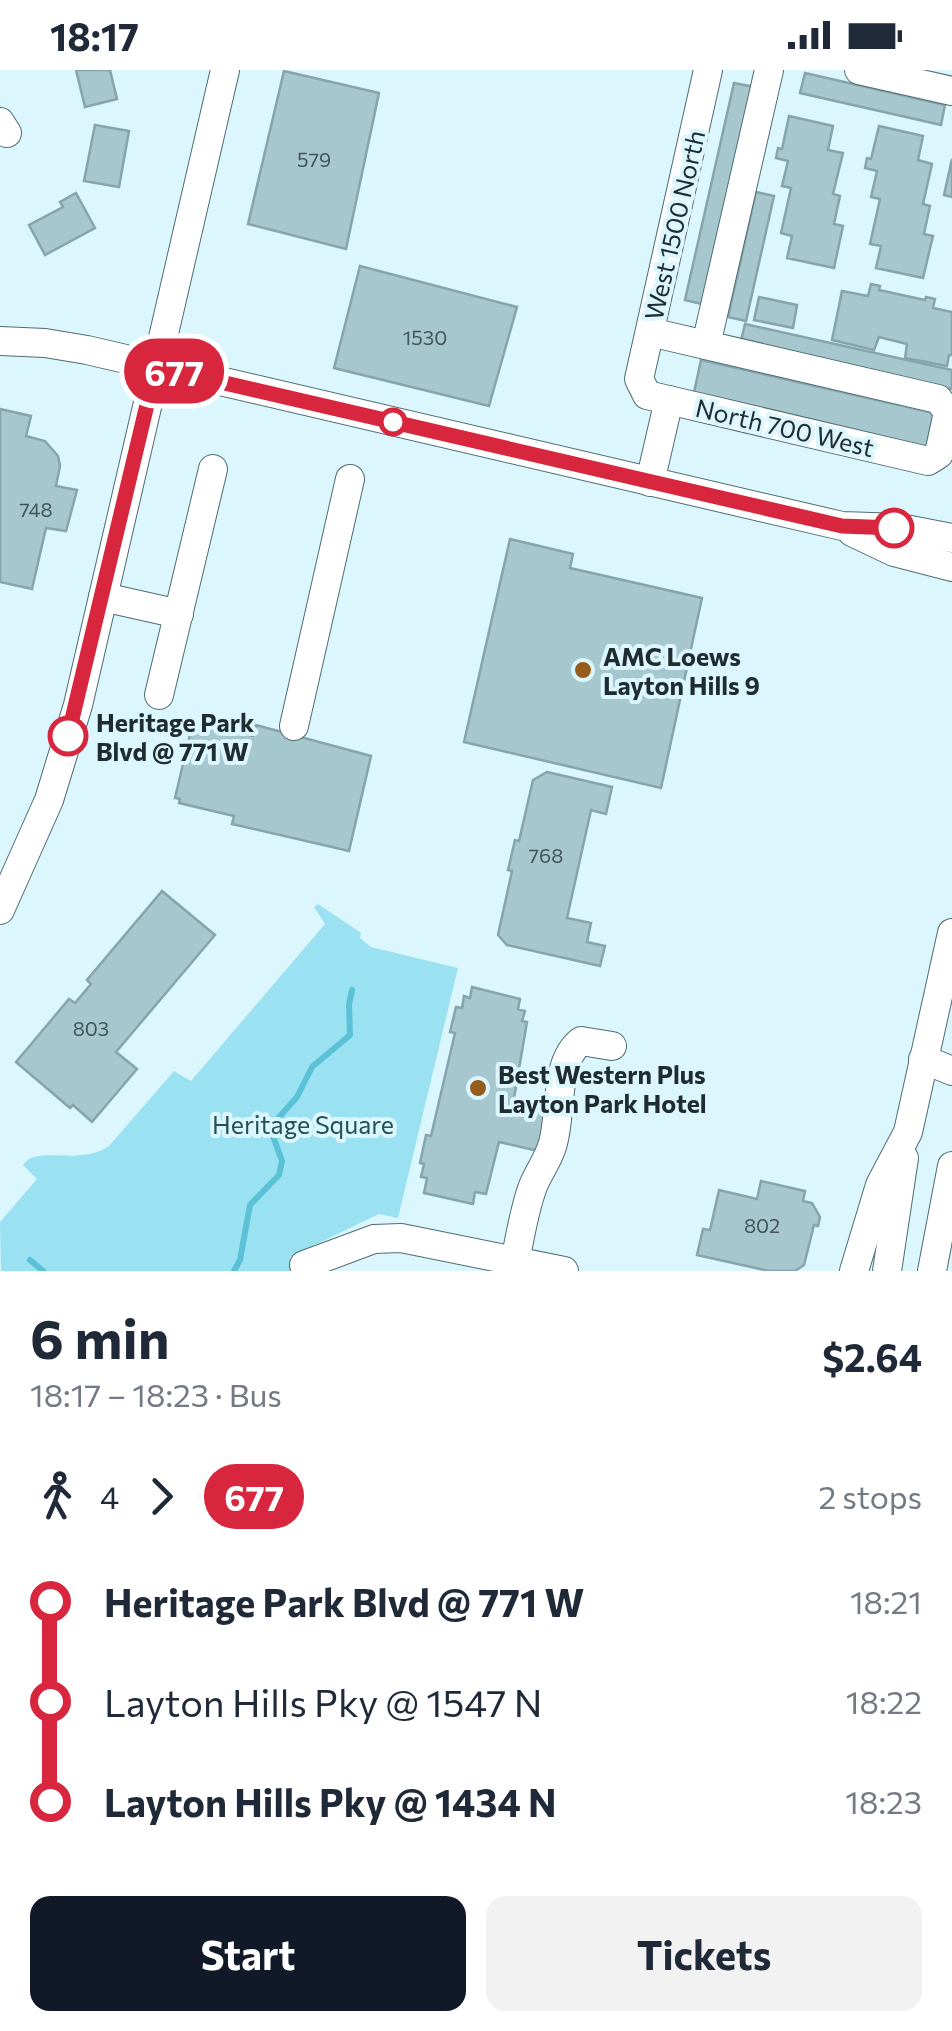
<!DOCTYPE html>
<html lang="en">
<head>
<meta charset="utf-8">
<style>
	:root { --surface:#fff; --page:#f2f2f3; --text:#1f2937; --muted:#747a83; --accent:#111827 }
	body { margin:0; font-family:Commissioner,sans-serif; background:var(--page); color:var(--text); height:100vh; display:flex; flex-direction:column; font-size:38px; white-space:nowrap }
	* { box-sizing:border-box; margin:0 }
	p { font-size:32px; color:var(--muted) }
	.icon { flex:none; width:55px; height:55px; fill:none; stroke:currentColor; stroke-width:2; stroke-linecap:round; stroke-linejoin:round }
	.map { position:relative; height:1201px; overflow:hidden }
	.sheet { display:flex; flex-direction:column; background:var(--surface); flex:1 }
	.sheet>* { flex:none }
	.badge { padding:0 20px; border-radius:32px; font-size:35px; line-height:65px }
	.map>.badge { position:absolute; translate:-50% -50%; box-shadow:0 0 0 5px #fff }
	.legs { display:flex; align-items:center; gap:15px; height:110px; padding:0 30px; font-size:32px }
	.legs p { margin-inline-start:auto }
	.overview { display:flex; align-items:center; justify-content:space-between; height:170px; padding:0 30px }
	h1 { font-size:55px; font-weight:700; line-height:75px }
	.primary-button { display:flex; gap:20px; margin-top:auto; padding:20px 30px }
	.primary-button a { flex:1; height:115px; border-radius:20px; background:var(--accent); color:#fff; font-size:40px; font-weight:700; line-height:115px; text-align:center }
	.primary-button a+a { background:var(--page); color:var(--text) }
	ul { padding:0 30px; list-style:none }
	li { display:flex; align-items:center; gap:35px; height:100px; font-size:38px }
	li i { display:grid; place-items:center; width:15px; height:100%; margin:0 12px; background:currentColor }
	li i::after { content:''; width:25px; height:25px; margin:-12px; border:8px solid; border-radius:50%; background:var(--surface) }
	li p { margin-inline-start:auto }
	li:first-child i { background:linear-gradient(#0000 50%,currentColor 0) }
	li:last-child i { background:linear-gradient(currentColor 50%,#0000 0) }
	.status { display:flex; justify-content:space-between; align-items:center; height:70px; padding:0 50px; background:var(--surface); direction:ltr }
	.status svg { height:28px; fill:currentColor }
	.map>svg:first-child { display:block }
	.green { fill:#9ae1f2 }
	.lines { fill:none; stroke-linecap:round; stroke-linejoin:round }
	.stream { stroke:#5bc1d6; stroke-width:6 }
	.building { fill:#a7c7cf; stroke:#85a4ac; stroke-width:2.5 }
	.minor-casing { stroke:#4e6c73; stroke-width:30 }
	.minor { stroke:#fff; stroke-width:28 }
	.line-1-casing { stroke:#fff; stroke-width:22 }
	.line-1 { stroke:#d7263d; stroke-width:15 }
	.stop-1-dot { fill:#fff; stroke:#d7263d; stroke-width:5 }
	.poi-dot { fill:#965c1b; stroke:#dcf6fd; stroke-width:4 }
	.labels { text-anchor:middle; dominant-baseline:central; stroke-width:8; stroke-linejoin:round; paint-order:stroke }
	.number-label { font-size:20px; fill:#425458 }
	.street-label { font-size:25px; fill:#202d30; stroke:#dcf6fd }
	.poi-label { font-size:25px; font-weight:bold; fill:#202d30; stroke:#dcf6fd; text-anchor:start }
	.stop-label { font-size:25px; font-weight:bold; fill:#202d30; stroke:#dcf6fd; text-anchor:start }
	.park-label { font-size:25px; fill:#235059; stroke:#dcf6fd }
</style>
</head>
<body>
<div class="status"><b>18:17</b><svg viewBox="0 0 49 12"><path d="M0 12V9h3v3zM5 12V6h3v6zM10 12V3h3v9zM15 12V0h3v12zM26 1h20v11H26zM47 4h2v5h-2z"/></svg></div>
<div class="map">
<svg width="952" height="1201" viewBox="0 0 952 1201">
	<rect width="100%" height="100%" fill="#dcf6fd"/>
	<path class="green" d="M318,834L361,863L360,868L371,877L458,898L398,1148L379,1144L290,1187L294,1201H1L0,1152L37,1109L23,1095C36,1074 79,1097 109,1076L174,1001L191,1011L325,854L314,837Z"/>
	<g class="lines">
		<g class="stream">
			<path d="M30,1190L43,1201"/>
			<path d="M234,1201L240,1190L250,1135L279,1105L282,1091L273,1066V1054L297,1027L312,997L350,965L349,935L352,920"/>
		</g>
	</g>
	<g class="building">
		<path d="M76,0H110L117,29L85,37Z"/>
		<path d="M284,1L379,23L346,179L248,154Z"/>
		<path d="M805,3L945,35L941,55L800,23Z"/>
		<path d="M734,13L755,17L706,235L685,230Z"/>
		<path d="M789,46L833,56L828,80L843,83L833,124L840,126L834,154L843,156L834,198L787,188L792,166L781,163L791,118L782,116L788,91L776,88L778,78L782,79Z"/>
		<path d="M95,55L129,61L119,117L84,111Z"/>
		<path d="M879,56L923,66L918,90L932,94L923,134L930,136L924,164L933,166L923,208L876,198L881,176L870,174L880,129L871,127L877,101L865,98L867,88L871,89Z"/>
		<path d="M952,89V127L944,125Z"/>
		<path d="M756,122L774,126L746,251L728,247Z"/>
		<path d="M76,123L95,158L45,185L29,155L63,137L60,132Z"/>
		<path d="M360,196L517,237L489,336L334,298Z"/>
		<path d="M871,214L880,216L879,220L925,230L926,227L935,229L933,238L952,242V285H949L947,296L905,288L907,274L879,267L874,280L832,270L842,221L868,226Z"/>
		<path d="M759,227L797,235L793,258L754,250Z"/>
		<path d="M745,254L952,300V319L741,271Z"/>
		<path d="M701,290L934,343L926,379L693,327Z"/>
		<path d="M0,339L31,346L26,366L45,371L58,386L60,396L56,416L77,420L66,461L46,458L32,519L0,512Z"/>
		<path d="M510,469L573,484L570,498L702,528L661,718L464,672Z"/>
		<path d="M197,653L253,666L256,655L371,686L349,781L232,754L234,746L179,733L180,729L175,728L192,656L196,657Z"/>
		<path d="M547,702L612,717L606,744L591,740L567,848L591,853L587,872L605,876L600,896L507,875L498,865L512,801L508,800L515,770L519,771L533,710Z"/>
		<path d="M162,821L215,865L116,982L137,999L92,1052L73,1035L70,1038L16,992L69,929L75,933L91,914L87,910Z"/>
		<path d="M472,917L520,929L518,939L525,941L522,951L527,952L513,1034L547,1044L538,1081L499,1072L486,1124L475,1122L473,1134L424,1123L427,1108L421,1107L424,1094L420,1093L426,1065L431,1066L455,963L450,962L456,937L462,938L464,926L470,928Z"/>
		<path d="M761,1111L805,1121L803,1131L812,1133L820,1147L818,1156L814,1155L804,1195L795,1201H769L697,1185L703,1159L710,1160L719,1120L757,1129Z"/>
	</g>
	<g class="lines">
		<defs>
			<g id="minor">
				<path d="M859,0L952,21"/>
				<path d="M0,52L7,63"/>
				<path d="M650,262L938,329L948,342L939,384L928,391L647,325L639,309L708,0"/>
				<path d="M0,271L45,273L87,280L842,456L900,458L952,468"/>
				<path d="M706,275L769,0"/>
				<path d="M650,412L669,330"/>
				<path d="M852,462L894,482L952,497"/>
				<path d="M103,527L179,544"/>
				<path d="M159,625L213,399"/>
				<path d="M294,656L350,409"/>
				<path d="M0,840L49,730L78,635L225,0"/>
				<path d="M923,989L952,1001"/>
				<path d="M515,1192C520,1167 524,1140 533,1116C539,1101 549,1089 553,1073C562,1041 554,992 581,971L612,976"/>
				<path d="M304,1195L374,1169L401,1168L564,1201"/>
				<path d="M854,1201L880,1115L908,1062L952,863"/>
				<path d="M887,1201L904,1088"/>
				<path d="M932,1201L952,1096"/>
			</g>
		</defs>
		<use href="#minor" class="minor-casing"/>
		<use href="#minor" class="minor"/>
	</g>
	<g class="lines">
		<defs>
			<path id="line-1" d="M68,666L156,297L842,456L894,458"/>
		</defs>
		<use href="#line-1" class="line-1-casing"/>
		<use href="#line-1" class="line-1"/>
	</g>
	<g class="stop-1-dot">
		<circle cx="393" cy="352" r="12"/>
		<circle cx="894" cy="458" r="18"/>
		<circle cx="68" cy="666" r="18"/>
	</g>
	<g class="poi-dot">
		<circle cx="583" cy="600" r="10"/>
		<circle cx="478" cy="1018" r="10"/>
	</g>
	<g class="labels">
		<g class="number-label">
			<text x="314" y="89">579</text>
			<text x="425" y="267">1530</text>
			<text x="36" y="439">748</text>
			<text x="546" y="785">768</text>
			<text x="91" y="958">803</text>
			<text x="762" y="1155">802</text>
		</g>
		<g class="street-label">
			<text transform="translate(674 155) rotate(-77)">West 1500 North</text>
			<text transform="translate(785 357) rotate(13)">North 700 West</text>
		</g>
		<g class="poi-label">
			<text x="603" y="586">AMC Loews<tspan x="603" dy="29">Layton Hills 9</tspan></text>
			<text x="498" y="1004">Best Western Plus<tspan x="498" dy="29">Layton Park Hotel</tspan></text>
		</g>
		<g class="stop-label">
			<text x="96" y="652">Heritage Park<tspan x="96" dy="29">Blvd @ 771 W</tspan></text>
		</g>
		<g class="park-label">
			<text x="303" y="1054">Heritage Square</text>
		</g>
	</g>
</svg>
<b class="badge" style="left:174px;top:301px;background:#d7263d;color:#fff">677</b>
</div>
<section class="sheet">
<div class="overview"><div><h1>6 min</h1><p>18:17 – 18:23 · Bus</p></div><b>$2.64</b></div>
<div class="legs"><svg class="icon" aria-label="walk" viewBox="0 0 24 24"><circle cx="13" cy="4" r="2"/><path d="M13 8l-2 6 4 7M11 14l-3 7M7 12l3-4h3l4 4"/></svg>4<svg class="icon" aria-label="forward" viewBox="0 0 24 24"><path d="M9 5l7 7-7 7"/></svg><b class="badge" style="background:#d7263d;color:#fff">677</b><p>2 stops</p></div>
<ul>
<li><i style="color:#d7263d"></i><b>Heritage Park Blvd @ 771 W</b><p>18:21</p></li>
<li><i style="color:#d7263d"></i><span>Layton Hills Pky @ 1547 N</span><p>18:22</p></li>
<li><i style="color:#d7263d"></i><b>Layton Hills Pky @ 1434 N</b><p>18:23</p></li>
</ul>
<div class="primary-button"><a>Start</a><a>Tickets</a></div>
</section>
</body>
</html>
